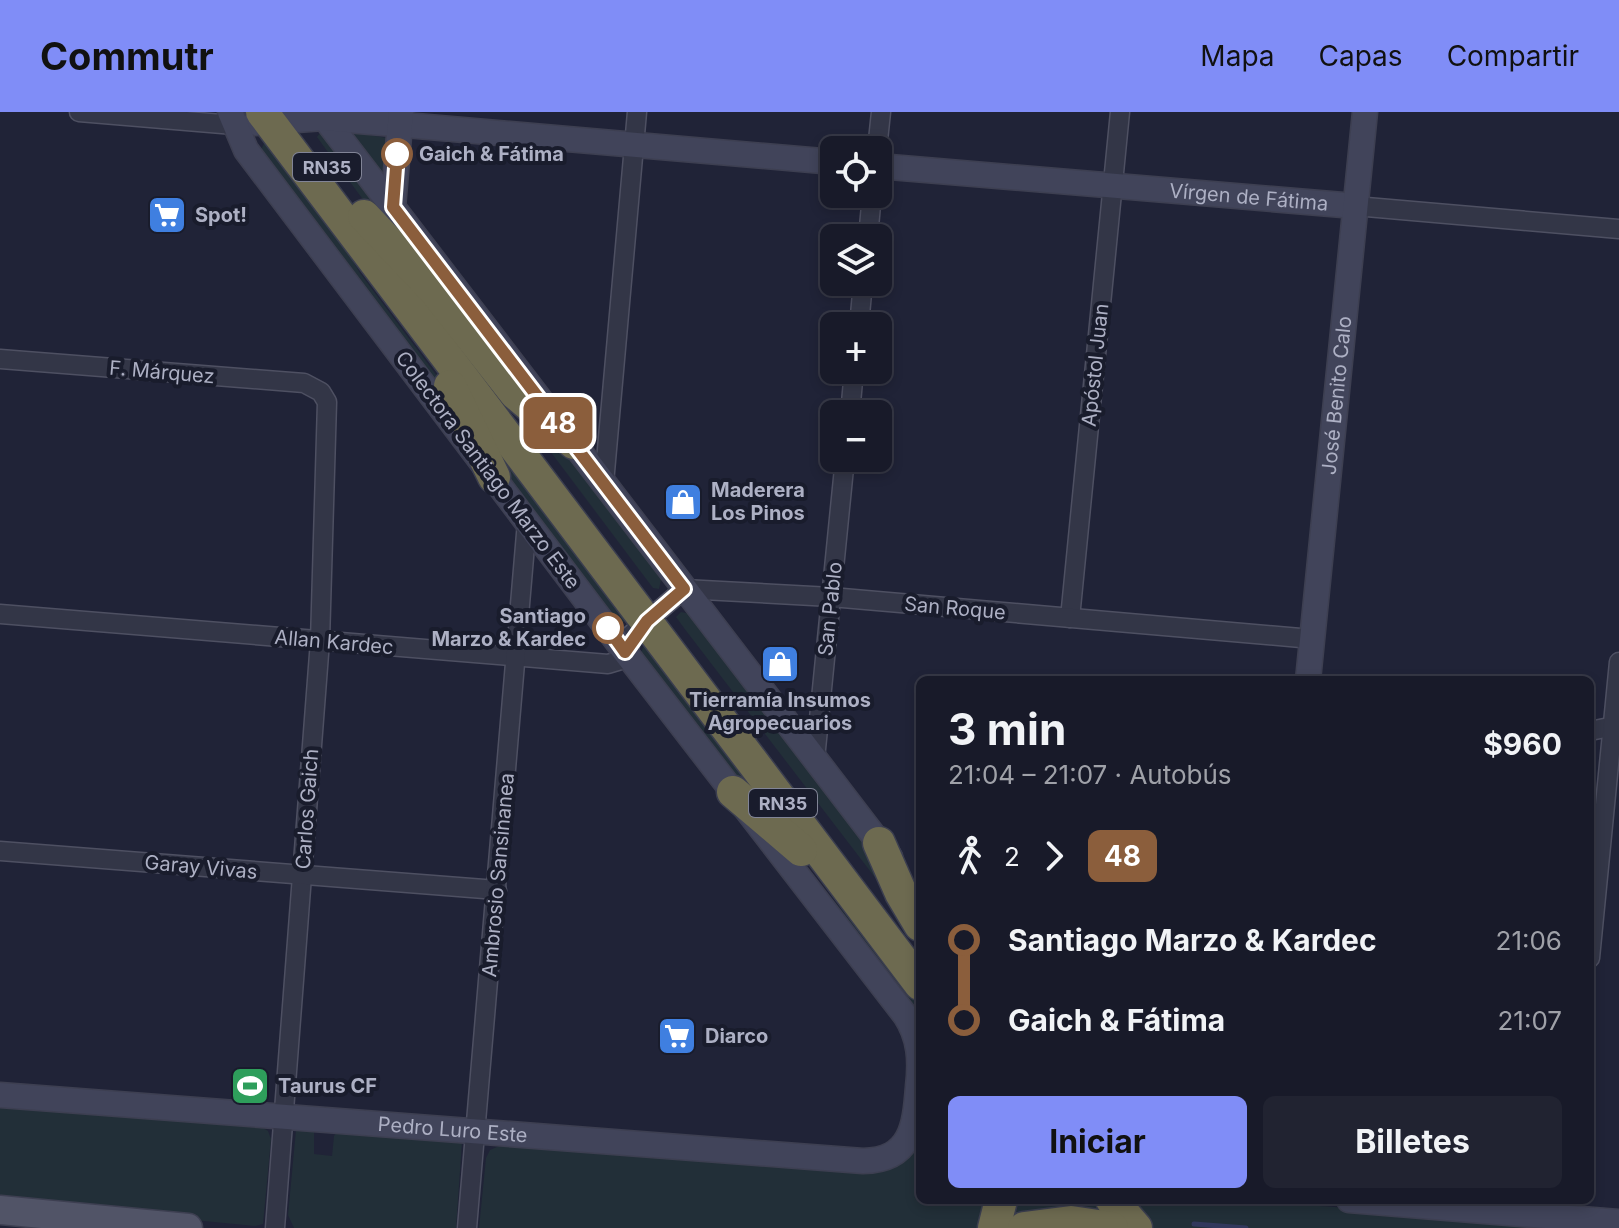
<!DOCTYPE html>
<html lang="es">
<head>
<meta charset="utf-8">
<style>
	:root { --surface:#181a29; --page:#212331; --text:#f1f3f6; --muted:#9fa1a8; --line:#363846; --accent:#808df7 }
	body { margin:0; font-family:Inter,sans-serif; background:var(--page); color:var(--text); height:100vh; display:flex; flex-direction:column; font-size:30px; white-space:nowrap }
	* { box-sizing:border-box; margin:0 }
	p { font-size:26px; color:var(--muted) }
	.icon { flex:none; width:44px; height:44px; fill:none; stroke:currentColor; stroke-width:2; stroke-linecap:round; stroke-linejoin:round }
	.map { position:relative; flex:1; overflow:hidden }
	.side { position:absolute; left:916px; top:564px; width:678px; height:528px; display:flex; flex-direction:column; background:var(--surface); border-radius:12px; box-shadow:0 4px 12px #0003,0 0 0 2px var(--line) }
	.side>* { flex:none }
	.badge { padding:0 16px; border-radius:12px; font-size:28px; line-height:52px }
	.tools { position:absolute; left:820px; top:24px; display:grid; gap:16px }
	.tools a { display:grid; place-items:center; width:72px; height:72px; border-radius:12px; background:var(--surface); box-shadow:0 4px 12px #0003,0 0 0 2px var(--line); font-size:40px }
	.map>.badge { position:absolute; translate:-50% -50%; box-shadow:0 0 0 4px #fff }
	.legs { display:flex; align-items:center; gap:12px; height:88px; padding:0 32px; font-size:26px }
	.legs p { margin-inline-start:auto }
	.summary { display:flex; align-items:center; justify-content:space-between; height:136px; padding:0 32px }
	h1 { font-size:44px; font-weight:700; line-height:60px }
	.primary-button { display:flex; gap:16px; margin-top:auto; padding:16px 32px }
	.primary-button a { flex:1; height:92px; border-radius:12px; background:var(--accent); color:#111; font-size:32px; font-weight:700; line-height:92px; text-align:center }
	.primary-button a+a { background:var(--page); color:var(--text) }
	ul { padding:0 32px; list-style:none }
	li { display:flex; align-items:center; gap:28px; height:80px; font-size:30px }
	li i { display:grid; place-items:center; width:12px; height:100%; margin:0 10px; background:currentColor }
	li i::after { content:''; width:20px; height:20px; margin:-10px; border:6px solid; border-radius:50%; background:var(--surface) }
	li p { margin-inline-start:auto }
	li:first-child i { background:linear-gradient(#0000 50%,currentColor 0) }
	li:last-child i { background:linear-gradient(currentColor 50%,#0000 0) }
	header { display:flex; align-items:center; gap:48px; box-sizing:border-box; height:112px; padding:0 40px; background:var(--accent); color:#111 }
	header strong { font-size:38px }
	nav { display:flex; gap:44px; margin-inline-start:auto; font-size:28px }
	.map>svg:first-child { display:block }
	.green { fill:#222f38 }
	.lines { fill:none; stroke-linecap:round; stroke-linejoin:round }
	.stream { stroke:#32385c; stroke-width:5 }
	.street-casing { stroke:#4e5062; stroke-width:21 }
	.secondary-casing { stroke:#3d3f51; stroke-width:27 }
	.primary-casing { stroke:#3d3f51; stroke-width:31 }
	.highway-casing { stroke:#3b3e4f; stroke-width:35 }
	.street { stroke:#333647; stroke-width:18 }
	.secondary { stroke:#41445a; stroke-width:24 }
	.primary { stroke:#515467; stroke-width:28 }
	.highway { stroke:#6d6a50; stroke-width:32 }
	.line-1-casing { stroke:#fff; stroke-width:18 }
	.line-1 { stroke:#8b5e3c; stroke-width:12 }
	.stop-1-dot { fill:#fff; stroke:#8b5e3c; stroke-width:4 }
	.labels { text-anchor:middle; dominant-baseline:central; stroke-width:8; stroke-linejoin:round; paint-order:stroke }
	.shield { fill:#191c2c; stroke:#818496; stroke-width:2 }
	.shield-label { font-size:18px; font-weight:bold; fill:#adb0c4 }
	.stop-label { font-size:20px; font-weight:bold; fill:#adb0c4; stroke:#191c2c; text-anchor:start }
	.street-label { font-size:20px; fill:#adb0c4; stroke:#191c2c }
	.poi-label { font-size:20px; font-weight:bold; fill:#adb0c4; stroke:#191c2c; text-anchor:start }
</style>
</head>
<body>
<header>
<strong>Commutr</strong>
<nav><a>Mapa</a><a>Capas</a><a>Compartir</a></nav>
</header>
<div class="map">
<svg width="1619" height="1116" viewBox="0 0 1619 1116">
	<rect width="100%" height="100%" fill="#202337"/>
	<g class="green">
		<path d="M352,20L387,26L385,67L349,21Z"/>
		<path d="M320,21L328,24L520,273L367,93L322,32L317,25Z"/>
		<path d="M267,25L319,91L360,161L443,272L461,302L262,45L261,38Z"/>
		<path d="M508,283L561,333L662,463L659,477L653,476Z"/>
		<path d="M469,293L630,508L623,510L613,508L503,364Z"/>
		<path d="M681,500L691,502L860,723L906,806L684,516L676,505Z"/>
		<path d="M646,529L790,716L736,670L640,543Z"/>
		<path d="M784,728L920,893V911Z"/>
		<path d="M0,992L260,1014L268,1019L271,1027L263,1112L255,1114L0,1089Z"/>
		<path d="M296,1018L314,1019V1042L332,1044L334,1024L337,1020L462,1030L456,1116H294L288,1103Z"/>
		<path d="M920,1021V1088H990L981,1116H479L486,1046L490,1038L499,1034L855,1060Z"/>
		<path d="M1010,1088H1100L1107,1100C1071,1093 1043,1095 1009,1108Z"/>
		<path d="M1124,1088H1235L1537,1109L1550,1116H1152Z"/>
	</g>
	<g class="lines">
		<path class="stream" d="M1194,1112L1246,1116"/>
		<defs>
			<g id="street">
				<path d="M79,0L234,13"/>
				<path d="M877,38L881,0"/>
				<path d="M1355,94L1619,117"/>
				<path d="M868,126L872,82"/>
				<path d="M859,214L863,170"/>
				<path d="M0,247L304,271L321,280L327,290L320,529L275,1116"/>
				<path d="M850,302L854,258"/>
				<path d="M604,371L637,0"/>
				<path d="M0,502L608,552L618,549L630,533"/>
				<path d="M1070,506L1120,0"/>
				<path d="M619,533L684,477L831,485L1312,527"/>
				<path d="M1590,619L1619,613"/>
				<path d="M815,647L845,346"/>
				<path d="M0,739L497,778"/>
				<path d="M1590,846L1619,550"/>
				<path d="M467,1116L527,410"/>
			</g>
			<g id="secondary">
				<path d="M320,0L890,745"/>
				<path d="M255,11L324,6L834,50"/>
				<path id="s1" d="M878,54L1355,94"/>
				<path d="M393,95L401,0"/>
				<path id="s2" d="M1308,568L1365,0"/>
				<path id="s3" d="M0,983L863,1049C911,1048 915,1015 918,975C921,948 920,926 905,903L625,540L246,38L230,0"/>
				<path d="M1349,1088L1619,1110"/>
			</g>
			<path id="primary" d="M0,1098L188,1116"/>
			<g id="highway">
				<path d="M262,0L920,872"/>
				<path d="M364,104L435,179L515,281L574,331"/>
				<path d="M450,274L494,365"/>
				<path d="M733,680L801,738"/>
				<path d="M879,731L901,781L920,813"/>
				<path d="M1112,1088L1136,1116"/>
				<path d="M994,1116L1001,1088"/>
				<path d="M1024,1116L1071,1110L1112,1116"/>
			</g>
		</defs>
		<use href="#street" class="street-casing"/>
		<use href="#secondary" class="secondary-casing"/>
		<use href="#primary" class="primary-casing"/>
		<use href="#highway" class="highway-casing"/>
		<use href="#street" class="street"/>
		<use href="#secondary" class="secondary"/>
		<use href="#primary" class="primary"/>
		<use href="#highway" class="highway"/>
	</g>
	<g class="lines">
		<defs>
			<path id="line-1" d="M397,42L393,95L684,477L647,509L625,540L608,516"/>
		</defs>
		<use href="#line-1" class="line-1-casing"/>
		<use href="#line-1" class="line-1"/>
	</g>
	<defs>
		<symbol id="supermarket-square" viewBox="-11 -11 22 22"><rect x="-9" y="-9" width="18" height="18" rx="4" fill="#3f7fe0" stroke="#191c2c"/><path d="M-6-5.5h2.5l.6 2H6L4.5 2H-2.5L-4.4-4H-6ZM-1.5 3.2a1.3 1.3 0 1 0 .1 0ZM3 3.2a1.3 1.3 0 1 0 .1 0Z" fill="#fff"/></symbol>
		<symbol id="shop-square" viewBox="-11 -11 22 22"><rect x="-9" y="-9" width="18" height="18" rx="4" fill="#3f7fe0" stroke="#191c2c"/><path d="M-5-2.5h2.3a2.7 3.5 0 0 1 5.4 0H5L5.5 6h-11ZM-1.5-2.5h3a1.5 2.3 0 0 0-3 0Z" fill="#fff"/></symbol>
		<symbol id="stadium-square" viewBox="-11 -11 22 22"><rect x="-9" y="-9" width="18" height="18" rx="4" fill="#2e9e5b" stroke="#191c2c"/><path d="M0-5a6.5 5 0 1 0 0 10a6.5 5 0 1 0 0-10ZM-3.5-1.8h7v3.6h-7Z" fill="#fff"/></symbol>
	</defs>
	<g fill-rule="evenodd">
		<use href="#supermarket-square" x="145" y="81" width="44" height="44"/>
		<use href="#shop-square" x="661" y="368" width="44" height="44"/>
		<use href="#shop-square" x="758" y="530" width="44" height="44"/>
		<use href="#supermarket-square" x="655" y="902" width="44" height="44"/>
		<use href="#stadium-square" x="228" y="952" width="44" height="44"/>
	</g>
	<g class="stop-1-dot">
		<circle cx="397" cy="42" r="14"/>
		<circle cx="608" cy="516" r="14"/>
	</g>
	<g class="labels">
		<g class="shield">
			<rect x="293" y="41" width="68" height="28" rx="6"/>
			<rect x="749" y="677" width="68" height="28" rx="6"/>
		</g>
		<g class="shield-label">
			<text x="327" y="55">RN35</text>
			<text x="783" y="691">RN35</text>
		</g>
		<g class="stop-label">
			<text x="419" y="42">Gaich &amp; Fátima</text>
			<text x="586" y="504" text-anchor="end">Santiago<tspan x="586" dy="23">Marzo &amp; Kardec</tspan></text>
		</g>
		<g class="street-label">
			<text stroke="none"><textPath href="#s1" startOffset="372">Vírgen de Fátima</textPath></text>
			<text transform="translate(1095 253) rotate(-84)">Apóstol Juan</text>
			<text transform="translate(162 260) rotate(5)">F. Márquez</text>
			<text stroke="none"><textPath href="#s2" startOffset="286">José Benito Calo</textPath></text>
			<text transform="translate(488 358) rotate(53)">Colectora Santiago Marzo Este</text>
			<text transform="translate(955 496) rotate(5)">San Roque</text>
			<text transform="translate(830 497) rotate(-84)">San Pablo</text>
			<text transform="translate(334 530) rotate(5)">Allan Kardec</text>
			<text transform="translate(307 697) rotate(-86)">Carlos Gaich</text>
			<text transform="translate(201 755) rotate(5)">Garay Vivas</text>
			<text transform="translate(498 763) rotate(-85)">Ambrosio Sansinanea</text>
			<text stroke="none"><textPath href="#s3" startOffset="454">Pedro Luro Este</textPath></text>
		</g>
		<g class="poi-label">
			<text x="195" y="103">Spot!</text>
			<text x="711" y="378">Maderera<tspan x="711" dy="23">Los Pinos</tspan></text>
			<text x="780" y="588" text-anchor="middle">Tierramía Insumos<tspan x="780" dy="23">Agropecuarios</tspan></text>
			<text x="705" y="924">Diarco</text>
			<text x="278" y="974">Taurus CF</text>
		</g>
	</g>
</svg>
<div class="tools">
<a><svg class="icon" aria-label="locate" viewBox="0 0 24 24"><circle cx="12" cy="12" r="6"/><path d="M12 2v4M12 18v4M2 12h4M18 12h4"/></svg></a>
<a><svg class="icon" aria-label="layers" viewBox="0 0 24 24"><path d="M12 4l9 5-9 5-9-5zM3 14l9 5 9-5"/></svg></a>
<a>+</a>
<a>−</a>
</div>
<b class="badge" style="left:558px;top:311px;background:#8b5e3c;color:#fff">48</b>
<section class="side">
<div class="summary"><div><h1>3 min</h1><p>21:04 – 21:07 · Autobús</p></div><b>$960</b></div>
<div class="legs"><svg class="icon" aria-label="walk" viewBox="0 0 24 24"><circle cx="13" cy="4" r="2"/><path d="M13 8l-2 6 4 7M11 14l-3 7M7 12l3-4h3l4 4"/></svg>2<svg class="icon" aria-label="forward" viewBox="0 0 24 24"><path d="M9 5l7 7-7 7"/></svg><b class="badge" style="background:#8b5e3c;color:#fff">48</b></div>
<ul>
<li><i style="color:#8b5e3c"></i><b>Santiago Marzo &amp; Kardec</b><p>21:06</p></li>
<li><i style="color:#8b5e3c"></i><b>Gaich &amp; Fátima</b><p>21:07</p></li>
</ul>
<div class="primary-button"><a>Iniciar</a><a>Billetes</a></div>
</section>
</div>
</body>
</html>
